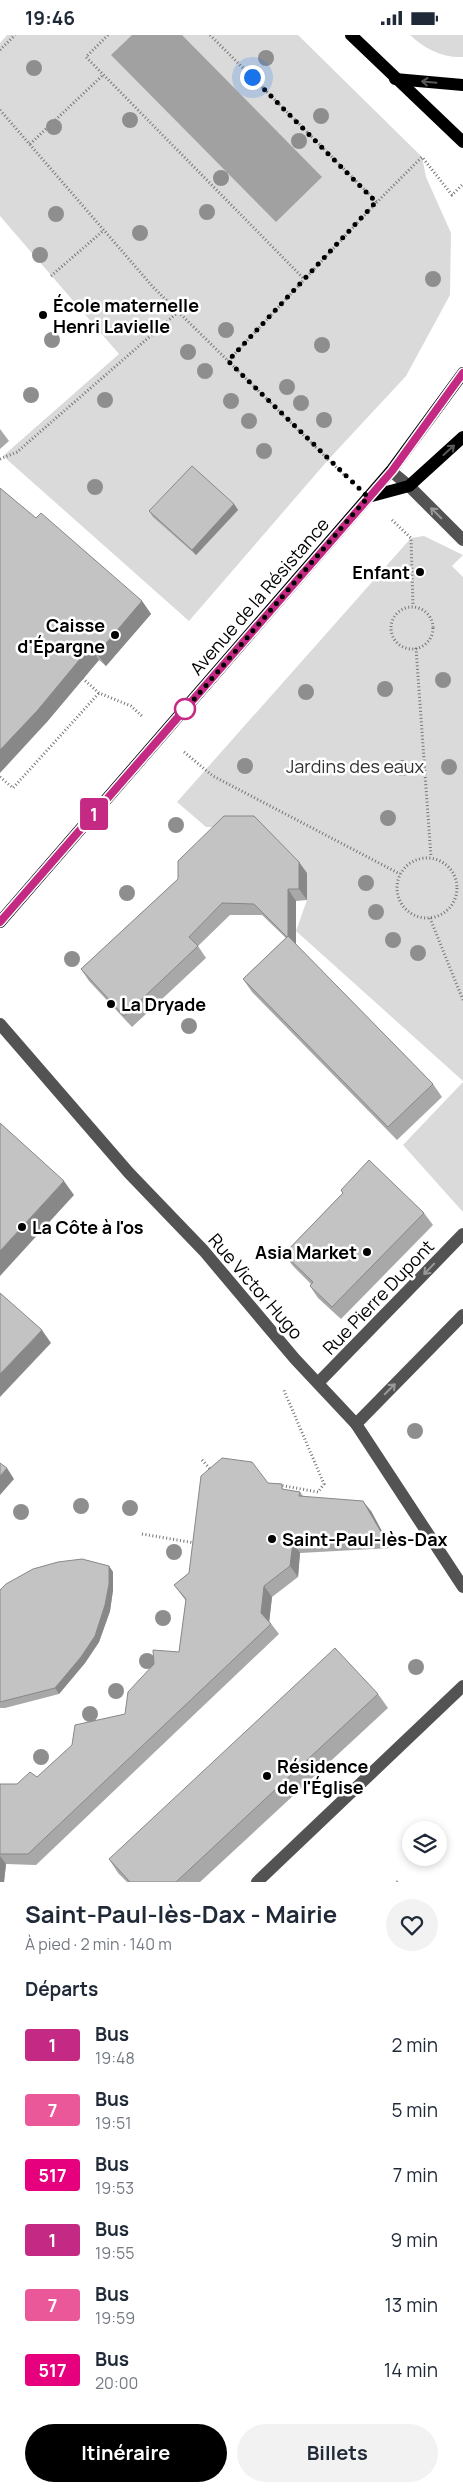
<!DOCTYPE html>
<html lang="fr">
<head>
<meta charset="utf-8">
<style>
	:root { --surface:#fff; --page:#f2f2f3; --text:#1f2937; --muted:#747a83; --accent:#000 }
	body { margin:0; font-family:Manrope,sans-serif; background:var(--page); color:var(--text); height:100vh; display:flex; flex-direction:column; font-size:19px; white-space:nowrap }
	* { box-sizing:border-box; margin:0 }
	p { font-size:16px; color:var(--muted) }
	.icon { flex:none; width:28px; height:28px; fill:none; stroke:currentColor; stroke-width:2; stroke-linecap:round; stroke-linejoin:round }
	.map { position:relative; height:1847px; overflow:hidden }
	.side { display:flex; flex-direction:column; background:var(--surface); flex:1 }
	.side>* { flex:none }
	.badge { padding:0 10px; border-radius:4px; font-size:18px; line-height:32px }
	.fabs { position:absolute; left:402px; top:1786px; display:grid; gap:10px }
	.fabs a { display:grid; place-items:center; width:45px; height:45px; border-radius:50%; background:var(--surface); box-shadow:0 2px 8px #0003; font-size:25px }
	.you { position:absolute; width:25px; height:25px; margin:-12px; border:4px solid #fff; border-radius:50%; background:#1a73e8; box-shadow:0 0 0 8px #1a73e833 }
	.map>.badge { position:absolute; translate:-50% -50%; box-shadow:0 0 0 2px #fff }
	h2 { padding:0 25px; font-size:19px; line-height:45px }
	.round { display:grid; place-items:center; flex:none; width:52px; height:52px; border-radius:26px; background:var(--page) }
	.summary { display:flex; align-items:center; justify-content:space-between; height:85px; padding:0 25px }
	h1 { font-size:24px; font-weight:700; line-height:38px }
	.primary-button { display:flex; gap:10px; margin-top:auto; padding:10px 25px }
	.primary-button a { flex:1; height:58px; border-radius:30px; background:var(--accent); color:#fff; font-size:20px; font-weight:700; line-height:58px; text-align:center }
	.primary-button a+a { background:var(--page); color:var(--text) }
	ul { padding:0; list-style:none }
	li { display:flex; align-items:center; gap:15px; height:65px; padding:0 25px }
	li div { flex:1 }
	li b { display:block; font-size:19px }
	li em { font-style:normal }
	li .badge { min-width:55px; font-weight:700; text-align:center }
	.status { display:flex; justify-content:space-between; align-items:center; height:35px; padding:0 25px; background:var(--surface); direction:ltr }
	.status svg { height:14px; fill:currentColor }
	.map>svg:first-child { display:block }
	.green { fill:#dadada }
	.water { fill:#a1a1a1 }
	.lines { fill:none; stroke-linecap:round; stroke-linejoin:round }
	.path { stroke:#757575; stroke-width:3; stroke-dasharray:1 2.5; stroke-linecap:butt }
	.minor { stroke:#535353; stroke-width:12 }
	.major { stroke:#000; stroke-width:12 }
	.tree { fill:#8e8e8e }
	.wall { fill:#a8a8a8 }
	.shaded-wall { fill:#888 }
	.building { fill:#c3c3c3; stroke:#888 }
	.oneway { stroke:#595959 }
	.oneway2 { stroke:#989898 }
	.line-casing { stroke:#fff; stroke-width:11 }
	.line { stroke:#c42a84; stroke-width:8 }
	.walk { stroke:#000; stroke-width:5; stroke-dasharray:0 9 }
	.poi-dot { fill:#000; stroke:#fff; stroke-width:2 }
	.stop-dot { fill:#fff; stroke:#c42a84; stroke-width:2.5 }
	.labels { text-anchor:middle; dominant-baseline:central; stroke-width:5; stroke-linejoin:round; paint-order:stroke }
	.poi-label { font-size:18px; font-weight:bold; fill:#000; stroke:#fff; text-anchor:start }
	.street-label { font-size:18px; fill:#000; stroke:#fff }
	.park-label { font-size:18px; fill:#313131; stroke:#fff }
</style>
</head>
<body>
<div class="status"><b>19:46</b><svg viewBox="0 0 49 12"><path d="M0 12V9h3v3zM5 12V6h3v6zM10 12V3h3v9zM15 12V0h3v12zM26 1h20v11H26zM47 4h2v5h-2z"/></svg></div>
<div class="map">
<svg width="463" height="1847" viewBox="0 0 463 1847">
	<rect width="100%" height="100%" fill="#fff"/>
	<g class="green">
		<path d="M7,0H298L422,122L426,142L451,198L450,260L406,341L328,425L189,586L3,421L119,319L0,181V8Z"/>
		<path d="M410,0H463V22C442,23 425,14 410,0Z"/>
		<path d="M424,501L463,520L452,531L463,542V1046L296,896L307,865V840L234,792H206L177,767L411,503Z"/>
		<path d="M463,1047V1177L403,1110Z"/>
	</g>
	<path class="water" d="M132,0H182L322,142L276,187L111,20Z"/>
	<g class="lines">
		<g class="path">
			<path d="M108,0L86,22L304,244"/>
			<path d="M210,0L377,167"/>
			<path d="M0,15L15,0"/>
			<path d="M0,75L153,252L347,443"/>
			<path d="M30,109L103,40"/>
			<path d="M51,241L104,195"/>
			<path d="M228,326L377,167L422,122L452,160L463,149"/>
			<path d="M0,424L17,417L178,277"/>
			<path d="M392,485L411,503L413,571"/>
			<circle cx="412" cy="593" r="21"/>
			<path d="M416,613L431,822"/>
			<path d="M80,641L99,658L131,671L143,682"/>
			<path d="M184,717L213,741L400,839"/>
			<path d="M0,742L13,753L99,658"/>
			<circle cx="427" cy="853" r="30"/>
			<path d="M430,883L463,965"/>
			<path d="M202,1425L211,1435"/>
			<path d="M279,1450L318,1457L324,1449L283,1353"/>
			<path d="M142,1499L195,1508"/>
			<path d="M397,1847L398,1846"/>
		</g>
		<g class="minor">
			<path d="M391,436L409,451L463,505"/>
			<path d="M0,989L129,1138L204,1216L295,1324L356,1389L463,1552"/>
			<path d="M318,1348L463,1199"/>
			<path d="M356,1389L463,1280"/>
			<path d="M257,1847L463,1651"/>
		</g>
		<g class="major">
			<path d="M351,0L463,107"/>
			<path d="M395,44L463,50"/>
			<path d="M368,462L409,451L463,402"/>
			<path d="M0,887L391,436L463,338"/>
		</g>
	</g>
	<g class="tree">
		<circle cx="266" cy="23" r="8"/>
		<circle cx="34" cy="33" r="8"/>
		<circle cx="321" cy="81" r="8"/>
		<circle cx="130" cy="85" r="8"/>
		<circle cx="54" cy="92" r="8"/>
		<circle cx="299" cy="106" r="8"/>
		<circle cx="221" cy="143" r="8"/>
		<circle cx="207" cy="177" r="8"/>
		<circle cx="56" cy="179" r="8"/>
		<circle cx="140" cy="198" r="8"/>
		<circle cx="40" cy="220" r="8"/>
		<circle cx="433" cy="244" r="8"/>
		<circle cx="226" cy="295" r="8"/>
		<circle cx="52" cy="305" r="8"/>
		<circle cx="322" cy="310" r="8"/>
		<circle cx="188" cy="317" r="8"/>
		<circle cx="205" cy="336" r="8"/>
		<circle cx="287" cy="352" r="8"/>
		<circle cx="31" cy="360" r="8"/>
		<circle cx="105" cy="365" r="8"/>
		<circle cx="231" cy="366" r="8"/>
		<circle cx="301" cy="368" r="8"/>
		<circle cx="324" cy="385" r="8"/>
		<circle cx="249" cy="386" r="8"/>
		<circle cx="264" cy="416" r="8"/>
		<circle cx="95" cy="452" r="8"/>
		<circle cx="443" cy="645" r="8"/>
		<circle cx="385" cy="654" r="8"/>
		<circle cx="306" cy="657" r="8"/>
		<circle cx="245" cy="731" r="8"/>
		<circle cx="449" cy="732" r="8"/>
		<circle cx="402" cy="733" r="8"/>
		<circle cx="388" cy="783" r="8"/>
		<circle cx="176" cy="790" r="8"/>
		<circle cx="366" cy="848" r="8"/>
		<circle cx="127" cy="858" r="8"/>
		<circle cx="376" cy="877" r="8"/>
		<circle cx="393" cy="905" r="8"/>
		<circle cx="418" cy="918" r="8"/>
		<circle cx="72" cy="924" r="8"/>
		<circle cx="189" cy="991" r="8"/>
		<circle cx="415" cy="1396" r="8"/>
		<circle cx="81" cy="1471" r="8"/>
		<circle cx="130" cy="1473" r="8"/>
		<circle cx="21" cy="1477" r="8"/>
		<circle cx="174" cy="1517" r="8"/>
		<circle cx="163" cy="1583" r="8"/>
		<circle cx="147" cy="1626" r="8"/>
		<circle cx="416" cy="1632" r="8"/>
		<circle cx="116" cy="1656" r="8"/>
		<circle cx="90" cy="1679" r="8"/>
		<circle cx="41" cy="1722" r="8"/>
	</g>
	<g class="wall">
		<path d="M0,394L9,406L0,414Z"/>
		<path d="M234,469L238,475L196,520L153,482L149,476Z"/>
		<path d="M36,483L142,566L151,579L106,631L99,625L46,688Z"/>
		<path d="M307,838V865L296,866V910L433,1049L442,1062L397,1105L252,957L243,944L286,903L262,880H230L198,911L206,923L132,992L89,946L81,934L178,844Z"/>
		<path d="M341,1155L424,1178L433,1190L341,1284L318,1263L310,1251L311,1249L293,1231L284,1219L343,1158Z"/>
		<path d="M268,1448L286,1455L300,1457L303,1461L371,1476L391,1513L300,1518L298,1542L272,1562L269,1586L279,1599L36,1830L6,1829L4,1847H0V1749H17L37,1742L125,1679L179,1617L186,1566L174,1550L189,1538Z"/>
		<path d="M109,1531L113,1537V1555L110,1576L99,1607L85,1628L59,1659L5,1673H0V1555Z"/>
		<path d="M378,1659L388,1673L200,1847H127L118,1838L109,1824Z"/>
	</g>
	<g class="shaded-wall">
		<path d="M234,469L238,475L196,520L192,515Z"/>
		<path d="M142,566L151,579L106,631L97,619Z"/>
		<path d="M90,612L99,625L46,688L0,738V715Z"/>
		<path d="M299,827L307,838V865L299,854Z"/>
		<path d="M288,854L296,866V914L288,902Z"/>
		<path d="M64,1146L74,1160L0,1241V1216Z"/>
		<path d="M42,1295L51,1308L0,1362V1339Z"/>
		<path d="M7,1433L14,1444L0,1460V1441Z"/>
		<path d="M363,1466L371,1476L391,1513L384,1502Z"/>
		<path d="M293,1507L300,1518L298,1542L290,1531Z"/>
		<path d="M109,1531L113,1537V1555L110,1576L99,1607L85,1628L59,1659L55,1653Z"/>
		<path d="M264,1551L272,1562L269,1589L261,1578Z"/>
		<path d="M0,1821L6,1829L4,1847H0Z"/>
	</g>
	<g class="building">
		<path d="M192,431L234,469L192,515L149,476Z"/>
		<path d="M0,453L36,483L41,478L142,566L97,619L90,612L37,676L0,715Z"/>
		<path d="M224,781H254L299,827V854H288V901L287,902L254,869L222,868L189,902L198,911L124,981L81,934L178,844V826Z"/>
		<path d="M288,901L433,1049L388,1092L243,944Z"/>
		<path d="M0,1088L64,1146L0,1216Z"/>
		<path d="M369,1125L424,1178L332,1272L310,1251L313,1247L284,1219L343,1158L341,1155Z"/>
		<path d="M0,1258L42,1295L0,1339Z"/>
		<path d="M222,1423L252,1427L268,1448L282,1449V1454L300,1457L299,1461L363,1466L384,1502L293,1507L290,1531L264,1551L261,1578L271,1589L28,1819H0V1749H17L30,1737L37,1742L72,1710L75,1690L125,1679L128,1657L154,1629L153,1615L179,1617L186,1564L174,1550L189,1538L201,1441Z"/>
		<path d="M0,1428L7,1433L0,1441Z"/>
		<path d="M82,1524L109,1531V1549L105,1570L95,1601L81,1622L55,1653L0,1667V1555L6,1549L33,1534L58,1527Z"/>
		<path d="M335,1613L378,1659L176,1847H130L109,1824Z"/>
	</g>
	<defs><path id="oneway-shaft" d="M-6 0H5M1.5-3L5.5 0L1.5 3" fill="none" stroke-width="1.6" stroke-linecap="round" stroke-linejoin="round" transform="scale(1.25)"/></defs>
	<g class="oneway">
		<use href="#oneway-shaft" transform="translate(429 47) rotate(-175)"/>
		<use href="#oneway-shaft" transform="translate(449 415) rotate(-42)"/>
	</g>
	<g class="oneway2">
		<use href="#oneway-shaft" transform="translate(436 478) rotate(-135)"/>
		<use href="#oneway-shaft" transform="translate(429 1234) rotate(134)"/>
		<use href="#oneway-shaft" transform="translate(390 1354) rotate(-45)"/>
	</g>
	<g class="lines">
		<defs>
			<path id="line" d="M0,887L392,436L463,338"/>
		</defs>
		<use href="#line" class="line-casing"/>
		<use href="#line" class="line"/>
		<path class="walk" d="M185,674L184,676L368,462L228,326L376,167L252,42"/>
	</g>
	<g class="poi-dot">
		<circle cx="43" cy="280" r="5"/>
		<circle cx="420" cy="537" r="5"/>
		<circle cx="115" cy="600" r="5"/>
		<circle cx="111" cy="969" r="5"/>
		<circle cx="22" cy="1192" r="5"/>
		<circle cx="367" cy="1217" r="5"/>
		<circle cx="272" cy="1504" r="5"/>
		<circle cx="267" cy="1741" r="5"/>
	</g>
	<circle class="stop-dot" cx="185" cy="674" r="10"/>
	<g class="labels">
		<g class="poi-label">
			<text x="53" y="270">École maternelle<tspan x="53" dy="21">Henri Lavielle</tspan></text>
			<text x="410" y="537" text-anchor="end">Enfant</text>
			<text x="105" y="590" text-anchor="end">Caisse<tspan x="105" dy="21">d'Épargne</tspan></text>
			<text x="121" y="969">La Dryade</text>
			<text x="32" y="1192">La Côte à l'os</text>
			<text x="357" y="1217" text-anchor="end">Asia Market</text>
			<text x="282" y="1504">Saint-Paul-lès-Dax</text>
			<text x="277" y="1731">Résidence<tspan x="277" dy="21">de l'Église</tspan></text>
		</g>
		<g class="street-label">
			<text transform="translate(259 561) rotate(-49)">Avenue de la Résistance</text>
			<text transform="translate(256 1251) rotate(49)">Rue Victor Hugo</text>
			<text transform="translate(378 1262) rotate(-46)">Rue Pierre Dupont</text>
		</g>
		<g class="park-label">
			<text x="355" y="731">Jardins des eaux</text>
		</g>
	</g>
</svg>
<div class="fabs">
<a><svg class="icon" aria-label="layers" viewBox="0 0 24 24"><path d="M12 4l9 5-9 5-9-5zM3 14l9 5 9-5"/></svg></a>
</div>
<div class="you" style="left:252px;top:42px"></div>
<b class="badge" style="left:94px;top:779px;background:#c42a84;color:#fff">1</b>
</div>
<section class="side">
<div class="summary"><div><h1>Saint-Paul-lès-Dax - Mairie</h1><p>À pied · 2 min · 140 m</p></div><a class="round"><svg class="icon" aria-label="heart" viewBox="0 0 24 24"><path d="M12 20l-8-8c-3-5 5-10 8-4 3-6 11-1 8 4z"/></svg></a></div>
<h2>Départs</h2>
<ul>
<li><span class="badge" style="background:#c42a84;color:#fff">1</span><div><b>Bus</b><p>19:48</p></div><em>2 min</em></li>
<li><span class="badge" style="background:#eb589a;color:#fff">7</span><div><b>Bus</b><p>19:51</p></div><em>5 min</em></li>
<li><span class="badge" style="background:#e6007e;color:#fff">517</span><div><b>Bus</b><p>19:53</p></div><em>7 min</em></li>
<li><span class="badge" style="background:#c42a84;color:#fff">1</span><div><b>Bus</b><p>19:55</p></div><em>9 min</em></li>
<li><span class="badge" style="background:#eb589a;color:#fff">7</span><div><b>Bus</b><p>19:59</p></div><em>13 min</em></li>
<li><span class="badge" style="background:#e6007e;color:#fff">517</span><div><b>Bus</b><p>20:00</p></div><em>14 min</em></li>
</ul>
<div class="primary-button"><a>Itinéraire</a><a>Billets</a></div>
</section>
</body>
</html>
